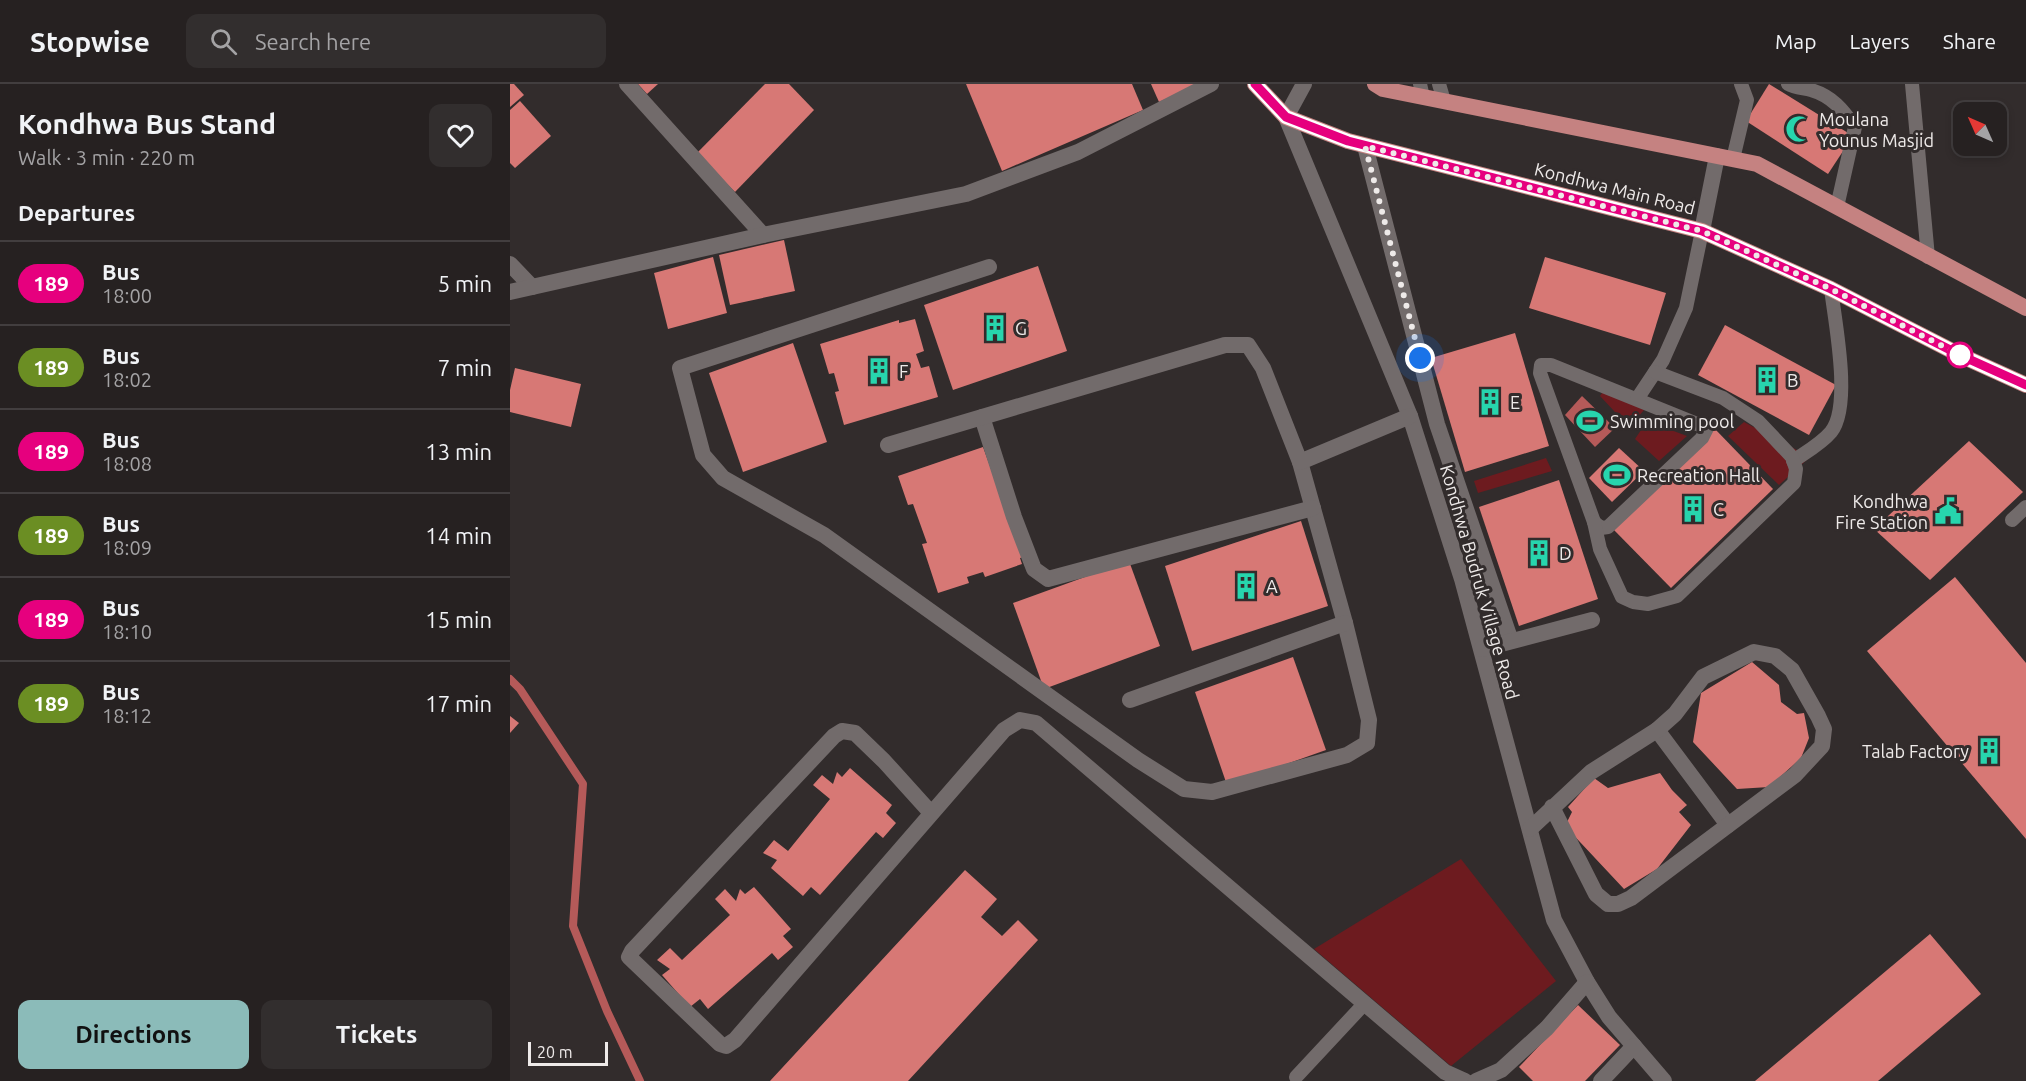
<!DOCTYPE html>
<html lang="en">
<head>
<meta charset="utf-8">
<style>
	:root { --surface:#262121; --page:#322e2e; --text:#f1f3f6; --muted:#a4a3a5; --line:#423e3f; --accent:#8bbbb9 }
	body { margin:0; font-family:Ubuntu,sans-serif; background:var(--page); color:var(--text); height:100vh; display:flex; flex-direction:column; font-size:22px; white-space:nowrap }
	* { box-sizing:border-box; margin:0 }
	p { font-size:20px; color:var(--muted) }
	.icon { flex:none; width:33px; height:33px; fill:none; stroke:currentColor; stroke-width:2; stroke-linecap:round; stroke-linejoin:round }
	.map { position:relative; flex:1; overflow:hidden }
	.details { display:flex; flex-direction:column; background:var(--surface); width:510px }
	.details>* { flex:none }
	.badge { padding:0 12px; border-radius:20px; font-size:21px; line-height:39px }
	.needle { width:39px; rotate:315deg }
	.controls { position:absolute; left:1443px; top:18px; display:grid; gap:12px }
	.controls a { display:grid; place-items:center; width:54px; height:54px; border-radius:12px; background:var(--surface); box-shadow:0 3px 9px #0003,0 0 0 2px var(--line); font-size:30px }
	.scale { position:absolute; left:18px; bottom:15px; width:80px; box-sizing:border-box; padding-left:6px; border:3px solid #eeeae9; border-top:0; font-size:16px; line-height:21px; white-space:nowrap; color:#eeeae9; -webkit-text-stroke:4px #322c2c; paint-order:stroke }
	.you { position:absolute; width:30px; height:30px; margin:-15px; border:4px solid #fff; border-radius:50%; background:#1a73e8; box-shadow:0 0 0 9px #1a73e833 }
	.map>.badge { position:absolute; translate:-50% -50%; box-shadow:0 0 0 3px #fff }
	h2 { padding:0 18px; font-size:22px; line-height:54px }
	.round { display:grid; place-items:center; flex:none; width:63px; height:63px; border-radius:12px; background:var(--page) }
	.headline { display:flex; align-items:center; justify-content:space-between; height:102px; padding:0 18px }
	h1 { font-size:28px; font-weight:700; line-height:45px }
	.button { display:flex; gap:12px; margin-top:auto; padding:12px 18px }
	.button a { flex:1; height:69px; border-radius:12px; background:var(--accent); color:#111; font-size:24px; font-weight:700; line-height:69px; text-align:center }
	.button a+a { background:var(--page); color:var(--text) }
	ul { padding:0; list-style:none }
	li { display:flex; align-items:center; gap:18px; height:84px; padding:0 18px; border-top:2px solid var(--line) }
	li div { flex:1 }
	li b { display:block; font-size:22px }
	li em { font-style:normal }
	li .badge { min-width:66px; font-weight:700; text-align:center }
	header { display:flex; align-items:center; gap:36px; box-sizing:border-box; height:84px; padding:0 30px; background:var(--surface); border-bottom:2px solid var(--line) }
	header strong { font-size:28px }
	nav { display:flex; gap:33px; margin-inline-start:auto; font-size:21px }
	.search { width:420px; height:54px; background:var(--page); display:flex; align-items:center; gap:15px; box-sizing:border-box; padding:0 21px; border-radius:12px; color:var(--muted); font-size:22px }
	main { display:flex; flex:1; min-height:0 }
	.map>svg:first-child { display:block }
	.green { fill:#6d1b1f }
	.water { fill:#b55a59 }
	.lines { fill:none; stroke-linecap:round; stroke-linejoin:round }
	.stream { stroke:#b55a59; stroke-width:8 }
	.building { fill:#d77875 }
	.service { stroke:#726b6b; stroke-width:14 }
	.minor { stroke:#726b6b; stroke-width:16 }
	.primary { stroke:#c58281; stroke-width:16 }
	.line-casing { stroke:#fff; stroke-width:14 }
	.line { stroke:#e6007e; stroke-width:9 }
	.walk { stroke:#eeeae9; stroke-width:6; stroke-dasharray:0 10.8 }
	.stop-dot { fill:#fff; stroke:#e6007e; stroke-width:3 }
	.labels { text-anchor:middle; dominant-baseline:central; stroke-width:6; stroke-linejoin:round; paint-order:stroke }
	.poi-label { font-size:18px; fill:#eeeae9; stroke:#322c2c; text-anchor:start }
	.street-label { font-size:18px; fill:#eeeae9; stroke:#322c2c }
</style>
</head>
<body>
<header>
<strong>Stopwise</strong>
<div class="search"><svg class="icon" aria-label="search" viewBox="0 0 24 24"><circle cx="10" cy="10" r="6"/><path d="M15 15l6 6"/></svg>Search here</div>
<nav><a>Map</a><a>Layers</a><a>Share</a></nav>
</header>
<main>
<section class="details">
<div class="headline"><div><h1>Kondhwa Bus Stand</h1><p>Walk · 3 min · 220 m</p></div><a class="round"><svg class="icon" aria-label="heart" viewBox="0 0 24 24"><path d="M12 20l-8-8c-3-5 5-10 8-4 3-6 11-1 8 4z"/></svg></a></div>
<h2>Departures</h2>
<ul>
<li><span class="badge" style="background:#e6007e;color:#fff">189</span><div><b>Bus</b><p>18:00</p></div><em>5 min</em></li>
<li><span class="badge" style="background:#6b8e23;color:#fff">189</span><div><b>Bus</b><p>18:02</p></div><em>7 min</em></li>
<li><span class="badge" style="background:#e6007e;color:#fff">189</span><div><b>Bus</b><p>18:08</p></div><em>13 min</em></li>
<li><span class="badge" style="background:#6b8e23;color:#fff">189</span><div><b>Bus</b><p>18:09</p></div><em>14 min</em></li>
<li><span class="badge" style="background:#e6007e;color:#fff">189</span><div><b>Bus</b><p>18:10</p></div><em>15 min</em></li>
<li><span class="badge" style="background:#6b8e23;color:#fff">189</span><div><b>Bus</b><p>18:12</p></div><em>17 min</em></li>
</ul>
<div class="button"><a>Directions</a><a>Tickets</a></div>
</section>
<div class="map">
<svg width="1516" height="997" viewBox="0 0 1516 997">
	<rect width="100%" height="100%" fill="#322c2c"/>
	<g class="green">
		<path d="M1094,306L1134,326L1119,343L1090,312Z"/>
		<path d="M1137,337L1177,352L1149,377L1125,355Z"/>
		<path d="M1234,338L1300,373L1269,401L1218,352Z"/>
		<path d="M1036,374L1042,387L968,409L964,397Z"/>
		<path d="M951,775L1046,897L941,982L804,865Z"/>
	</g>
	<path class="water" d="M1072,312L1105,344L1085,363L1055,331Z"/>
	<g class="lines">
		<path class="stream" d="M0,595L10,605L73,700L63,842L97,927L130,997"/>
	</g>
	<g class="building">
		<path d="M0,0H4L14,11L0,23Z"/>
		<path d="M128,0H148L137,10Z"/>
		<path d="M255,0H279L304,26L225,108L186,70Z"/>
		<path d="M456,0H622L633,26L492,87Z"/>
		<path d="M641,0H689L649,18Z"/>
		<path d="M1259,0L1343,52L1318,90L1236,37Z"/>
		<path d="M10,17L41,52L5,84L0,79V26Z"/>
		<path d="M274,156L285,207L220,221L209,171Z"/>
		<path d="M203,173L217,229L158,245L144,189Z"/>
		<path d="M1035,173L1156,209L1140,261L1019,224Z"/>
		<path d="M528,182L557,267L443,306L414,221Z"/>
		<path d="M405,235L414,267L406,270L411,284L419,282L428,313L334,341L325,308L329,307L324,289L319,290L310,260L389,236V239Z"/>
		<path d="M1215,241L1326,301L1299,351L1188,291Z"/>
		<path d="M1005,249L1039,362L955,388L921,274Z"/>
		<path d="M283,259L317,358L233,388L199,289Z"/>
		<path d="M5,284L71,300L61,343L0,328V306Z"/>
		<path d="M1205,345L1263,405L1161,504L1103,445Z"/>
		<path d="M1459,357L1513,408L1420,496L1364,445Z"/>
		<path d="M473,363L513,473L510,474L512,480L475,493L473,488L457,493L459,499L428,509L412,460L417,459L403,420L398,421L388,392Z"/>
		<path d="M1109,364L1134,387L1102,418L1079,394Z"/>
		<path d="M1049,396L1088,515L1009,542L969,423Z"/>
		<path d="M791,437L818,522L682,567L655,482Z"/>
		<path d="M619,477L650,562L534,605L503,519Z"/>
		<path d="M1445,493L1516,579V755L1357,567Z"/>
		<path d="M783,573L816,666L717,701L685,608Z"/>
		<path d="M1242,578L1269,601L1271,618L1287,630L1294,629L1299,654L1291,674L1259,703L1227,705L1183,658L1191,609Z"/>
		<path d="M0,632L9,639L0,649Z"/>
		<path d="M340,684L382,721L376,729L386,739L373,754L366,748L310,811L301,803L293,812L261,784L267,776L253,769L264,756L278,767L320,715L303,701L312,691L323,700L327,688L332,693Z"/>
		<path d="M1150,689L1162,706L1177,721L1169,728L1181,741L1147,785L1114,805L1055,742L1062,728L1058,723L1084,694L1098,704Z"/>
		<path d="M455,786L487,815L471,833L492,852L508,836L528,856L398,997H260Z"/>
		<path d="M244,803L281,845L273,852L283,863L268,876L262,869L198,925L190,915L180,923L152,891L160,885L147,876L160,864L172,876L220,831L205,815L215,805L226,817L230,805L235,810Z"/>
		<path d="M1420,850L1471,910L1368,997H1245Z"/>
		<path d="M1068,921L1110,961L1075,997H1023L1009,983Z"/>
	</g>
	<g class="lines">
		<g class="service">
			<path d="M910,0L913,13"/>
			<path d="M929,0L934,17"/>
			<path d="M1278,0C1285,4 1294,4 1301,6C1322,12 1333,26 1345,43L1327,123"/>
			<path d="M1402,0L1418,173"/>
			<path d="M1223,75L1237,16L1231,0"/>
			<path d="M1031,281H1041L1197,344L1192,354L1098,443L1091,444L1084,438L1030,289Z"/>
			<path d="M1127,315L1153,276L1176,224L1192,147"/>
			<path d="M1283,377C1296,368 1311,360 1321,348C1342,322 1325,238 1321,205"/>
			<path d="M1502,436L1516,423"/>
			<path d="M1084,438L1090,465L1112,513L1123,518L1138,520L1167,512L1284,399L1286,385L1282,373L1248,337L1213,314L1145,288"/>
			<path d="M786,993L855,919"/>
		</g>
		<g class="minor">
			<path d="M117,0L253,151"/>
			<path d="M794,0L776,33L900,332L952,495L1044,836L1077,898L1099,933L1154,997"/>
			<path d="M855,62L927,340L1001,557"/>
			<path d="M1192,147L1207,72"/>
			<path d="M0,180L22,203"/>
			<path d="M479,183L170,284L193,371L213,394L314,451L628,676L674,705L702,708L837,671L857,659L859,636L835,539L790,378"/>
			<path d="M0,208L253,151L456,110L568,68L701,0"/>
			<path d="M472,333L504,433L524,485L538,495L803,424"/>
			<path d="M378,361L715,261H738L753,284L790,378L900,332"/>
			<path d="M972,565L1082,536"/>
			<path d="M620,616L835,539"/>
			<path d="M1147,646L1218,741"/>
			<path d="M421,729L374,677L345,649L332,647L324,652L122,867L119,873L210,960L216,962L225,956L494,646L510,636L526,639L935,988L955,997"/>
			<path d="M1020,745L1081,688L1147,646L1165,630L1193,593L1244,568L1265,572L1282,586L1308,632L1314,645L1312,662L1285,691L1121,814L1108,820H1098L1086,810L1042,723"/>
			<path d="M966,997L991,986L1037,944L1077,898"/>
			<path d="M1091,997L1124,962"/>
		</g>
		<g class="primary">
			<path d="M745,0L776,33L838,57L1192,147L1321,205L1452,272L1516,301"/>
			<path d="M865,0L873,5L1247,80L1516,224"/>
		</g>
	</g>
	<g class="lines">
		<defs>
			<path id="line" d="M745,0L776,33L838,57L1192,147L1321,205L1452,272L1516,301"/>
		</defs>
		<use href="#line" class="line-casing"/>
		<use href="#line" class="line"/>
		<path class="walk" d="M910,274L855,62L1192,147L1321,205L1452,272L1450,271"/>
	</g>
	<defs>
		<symbol id="mosque-bare" viewBox="-9 -9 18 18"><path d="M3.5-4.9A6 6 0 1 0 3.5 4.9A5 5 0 1 1 3.5-4.9Z" fill="#27d5ad" stroke="#322c2c" stroke-width="2.5" paint-order="stroke"/></symbol>
		<symbol id="building-bare" viewBox="-9 -9 18 18"><path d="M-4-6H4V6H1V3H-1V6H-4ZM-2.5-4.3h1.7v1.8h-1.7ZM.8-4.3h1.7v1.8H.8ZM-2.5-1h1.7V.8h-1.7ZM.8-1h1.7V.8H.8Z" fill="#27d5ad" stroke="#322c2c" stroke-width="2.5" paint-order="stroke"/></symbol>
		<symbol id="stadium-bare" viewBox="-9 -9 18 18"><path d="M0-5a6.5 5 0 1 0 0 10a6.5 5 0 1 0 0-10ZM-3.5-1.8h7v3.6h-7Z" fill="#27d5ad" stroke="#322c2c" stroke-width="2.5" paint-order="stroke"/></symbol>
		<symbol id="civic-bare" viewBox="-9 -9 18 18"><path d="M-.6-6.5H3V-4.5H.6V-3L4-1V1h2V6H-6V1h2V-1L-.6-3ZM-1.2 2.5V6h2.4V2.5Z" fill="#27d5ad" stroke="#322c2c" stroke-width="2.5" paint-order="stroke"/></symbol>
	</defs>
	<g fill-rule="evenodd">
		<use href="#mosque-bare" x="1270" y="26" width="38" height="38"/>
		<use href="#building-bare" x="466" y="225" width="38" height="38"/>
		<use href="#building-bare" x="350" y="268" width="38" height="38"/>
		<use href="#building-bare" x="1238" y="277" width="38" height="38"/>
		<use href="#building-bare" x="961" y="299" width="38" height="38"/>
		<use href="#stadium-bare" x="1061" y="318" width="38" height="38"/>
		<use href="#stadium-bare" x="1088" y="372" width="38" height="38"/>
		<use href="#building-bare" x="1164" y="406" width="38" height="38"/>
		<use href="#civic-bare" x="1419" y="408" width="38" height="38"/>
		<use href="#building-bare" x="1010" y="450" width="38" height="38"/>
		<use href="#building-bare" x="717" y="483" width="38" height="38"/>
		<use href="#building-bare" x="1460" y="648" width="38" height="38"/>
	</g>
	<circle class="stop-dot" cx="1450" cy="271" r="12"/>
	<g class="labels">
		<g class="poi-label">
			<text x="1309" y="35">Moulana<tspan x="1309" dy="21">Younus Masjid</tspan></text>
			<text x="505" y="244">G</text>
			<text x="389" y="287">F</text>
			<text x="1277" y="296">B</text>
			<text x="1000" y="318">E</text>
			<text x="1100" y="337">Swimming pool</text>
			<text x="1127" y="391">Recreation Hall</text>
			<text x="1418" y="417" text-anchor="end">Kondhwa<tspan x="1418" dy="21">Fire Station</tspan></text>
			<text x="1203" y="425">C</text>
			<text x="1049" y="469">D</text>
			<text x="756" y="502">A</text>
			<text x="1459" y="667" text-anchor="end">Talab Factory</text>
		</g>
		<g class="street-label">
			<text transform="translate(1105 104) rotate(14)">Kondhwa Main Road</text>
			<text transform="translate(970 498) rotate(74)">Kondhwa Budruk Village Road</text>
		</g>
	</g>
</svg>
<div class="controls">
<a><svg class="needle" viewBox="-14 -14 28 28"><path d="M0-13l5 13h-10z" fill="#e53935"/><path d="M0 13l5-13h-10z" fill="#a4a3a5"/></svg></a>
</div>
<div class="scale">20 m</div>
<div class="you" style="left:910px;top:274px"></div>
</div>
</main>
</body>
</html>
